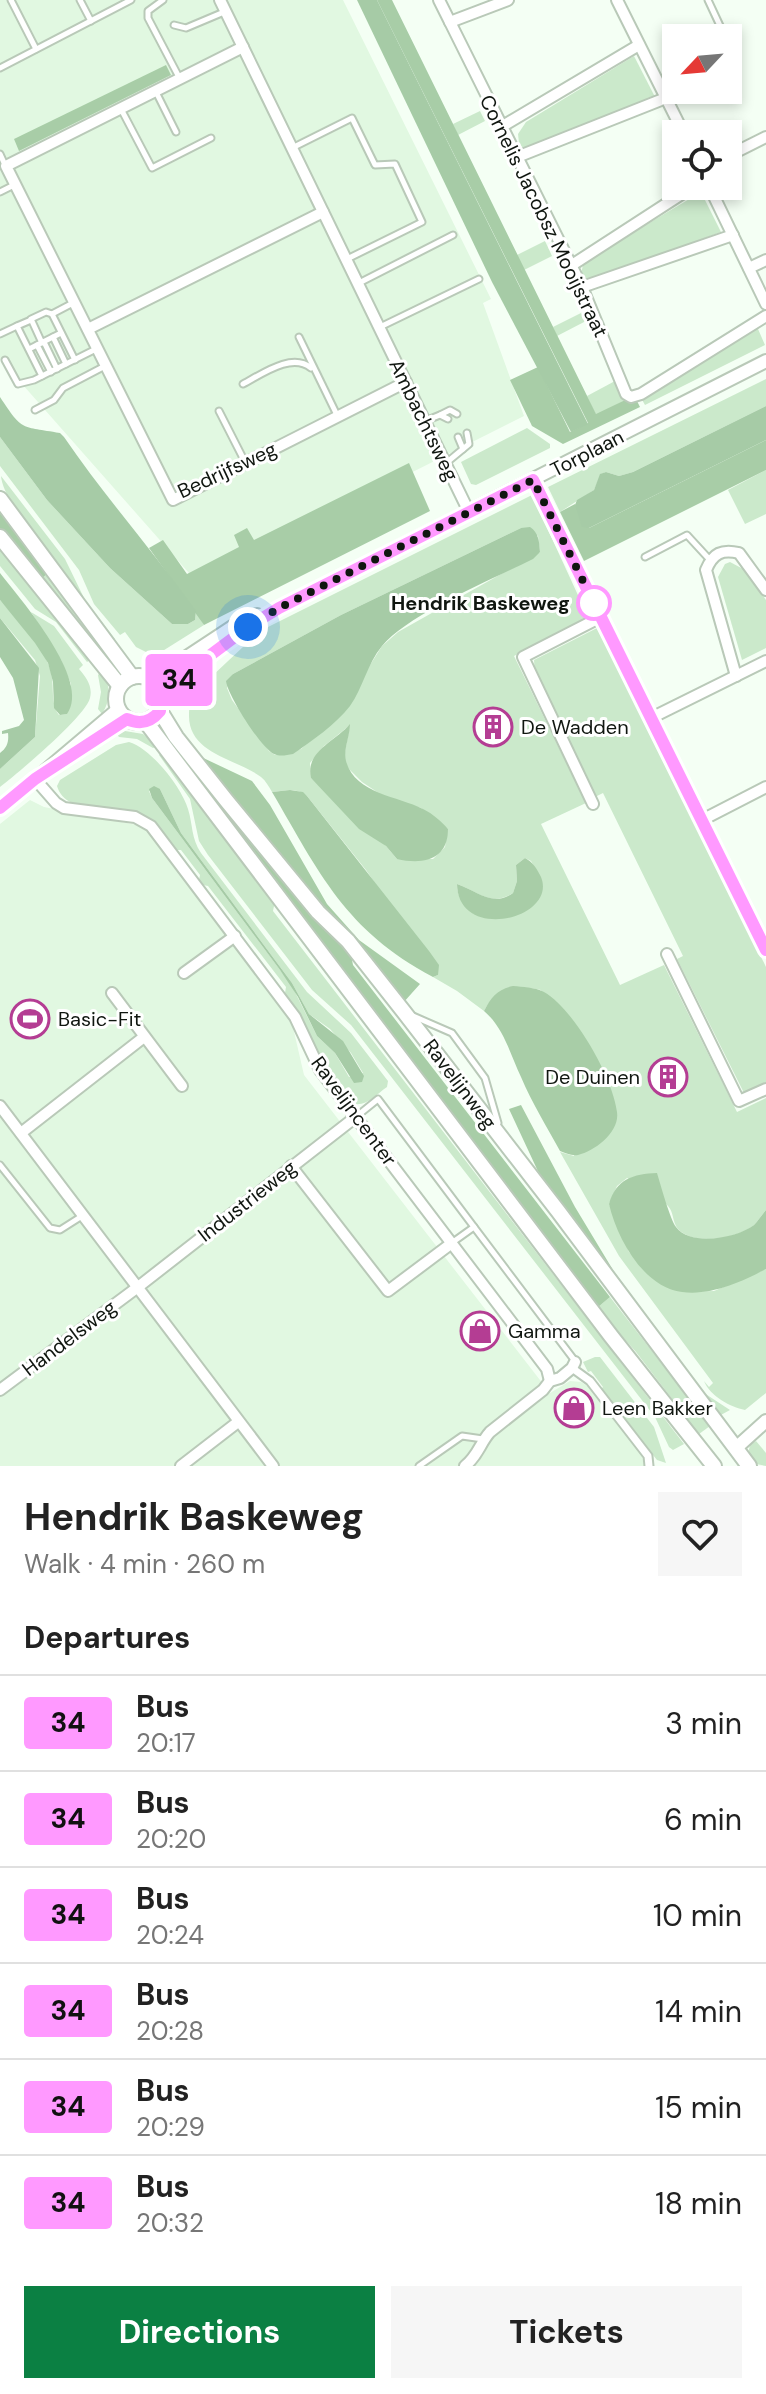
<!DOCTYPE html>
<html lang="en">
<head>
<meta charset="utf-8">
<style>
	:root { --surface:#fff; --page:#f6f6f6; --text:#222; --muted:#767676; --line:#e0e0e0; --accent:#0b8043 }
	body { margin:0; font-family:"DM Sans",sans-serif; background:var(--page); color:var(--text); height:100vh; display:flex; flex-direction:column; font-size:30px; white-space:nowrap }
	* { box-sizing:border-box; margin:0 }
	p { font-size:26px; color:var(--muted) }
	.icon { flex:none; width:44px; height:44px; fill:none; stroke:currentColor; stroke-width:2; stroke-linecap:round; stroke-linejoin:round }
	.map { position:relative; height:1466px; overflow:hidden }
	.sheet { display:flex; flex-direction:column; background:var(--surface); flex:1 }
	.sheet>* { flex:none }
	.badge { padding:0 16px; border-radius:6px; font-size:28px; line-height:52px }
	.needle { width:52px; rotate:244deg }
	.fabs { position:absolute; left:662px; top:24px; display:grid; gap:16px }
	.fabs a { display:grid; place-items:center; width:80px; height:80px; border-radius:0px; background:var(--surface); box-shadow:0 4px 12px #0003; font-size:40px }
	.you { position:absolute; width:40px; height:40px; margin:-20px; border:6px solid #fff; border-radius:50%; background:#1a73e8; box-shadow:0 0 0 12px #1a73e833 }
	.map>.badge { position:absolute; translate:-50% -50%; box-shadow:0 0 0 4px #fff }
	h2 { padding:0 24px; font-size:30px; line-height:72px }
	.round { display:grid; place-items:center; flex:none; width:84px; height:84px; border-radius:0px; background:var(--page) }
	.headline { display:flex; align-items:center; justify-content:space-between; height:136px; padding:0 24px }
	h1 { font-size:38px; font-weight:700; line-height:60px }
	.button { display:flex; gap:16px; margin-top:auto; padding:16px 24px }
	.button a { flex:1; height:92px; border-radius:0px; background:var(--accent); color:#fff; font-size:32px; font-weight:700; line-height:92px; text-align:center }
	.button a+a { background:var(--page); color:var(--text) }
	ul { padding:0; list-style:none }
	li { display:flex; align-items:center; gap:24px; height:96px; padding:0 24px; border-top:2px solid var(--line) }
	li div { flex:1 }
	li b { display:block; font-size:30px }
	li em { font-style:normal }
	li .badge { min-width:88px; font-weight:700; text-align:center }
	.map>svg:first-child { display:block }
	.built { fill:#e1f8e1 }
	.green { fill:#cbe9cb; fill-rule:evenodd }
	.forest { fill:#a8cda7 }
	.water { fill:#a6cba6 }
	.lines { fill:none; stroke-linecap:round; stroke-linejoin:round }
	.service-casing { stroke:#b9c9b8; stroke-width:9 }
	.pedestrian-casing { stroke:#b9c9b8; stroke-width:11 }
	.minor-casing { stroke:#b9c9b8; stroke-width:14 }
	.tertiary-casing { stroke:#b9c9b8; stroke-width:16 }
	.secondary-casing { stroke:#b9c9b8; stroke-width:18 }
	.service { stroke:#fff; stroke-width:5 }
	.pedestrian { stroke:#fff; stroke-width:7 }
	.minor { stroke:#fff; stroke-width:10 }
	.tertiary { stroke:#fff; stroke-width:12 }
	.secondary { stroke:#fff; stroke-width:14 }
	.line-casing { stroke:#fff; stroke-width:18 }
	.line { stroke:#f9f; stroke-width:12 }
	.walk { stroke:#101610; stroke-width:8; stroke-dasharray:0 14.4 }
	.stop-dot { fill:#fff; stroke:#f9f; stroke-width:4 }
	.labels { text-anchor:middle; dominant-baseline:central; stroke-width:6; stroke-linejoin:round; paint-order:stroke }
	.street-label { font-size:20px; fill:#101610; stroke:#fff }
	.stop-label { font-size:20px; font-weight:bold; fill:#101610; stroke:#fff; text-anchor:end }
	.poi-label { font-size:20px; fill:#101610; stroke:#fff; text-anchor:start }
</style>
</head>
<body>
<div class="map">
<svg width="766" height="1466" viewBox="0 0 766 1466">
	<rect width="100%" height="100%" fill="#f4fff4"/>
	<g class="built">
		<path d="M0,0H343L491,299L483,303L524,416L196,581L0,359Z"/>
		<path d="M30,800L44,807L142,826L146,830L284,1009L292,1023L304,1075L550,1393L570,1381L581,1382L591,1388L640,1450L645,1466H0V824Z"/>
	</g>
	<g class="green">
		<path d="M634,56L655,97L530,147L523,148L519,143L518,134L526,122Z"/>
		<path d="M480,111L485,121L458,135L453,124Z"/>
		<path d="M701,192L721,232L595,278H584L581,274L583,265L589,259Z"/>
		<path d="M545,241L552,256L524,270L517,255Z"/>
		<path d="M581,313L586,321L557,336L553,327Z"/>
		<path d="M756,329H758L765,345L645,405L641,398H646Z"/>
		<path d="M766,379V406L633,472L619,476L606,472L601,474L594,490L560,512L548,487Z"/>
		<path d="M615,381L625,400L596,415L587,396Z"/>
		<path d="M527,428L550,444V448L476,485L471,484L461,462Z"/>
		<path d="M0,437L47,500L110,568L172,624H188L195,620L196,611L204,625L161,652L152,655L136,647L125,632L120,635L94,604L79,570L0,466Z"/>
		<path d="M766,470V514L745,524L728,490Z"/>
		<path d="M1,476L65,559L85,600L115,639L111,643C88,611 3,508 1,476Z"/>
		<path d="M532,495L588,617L514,656L586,803L541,824L620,985L664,965L737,1112L766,1098V1210C762,1215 758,1221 754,1225C737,1239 694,1246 678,1229C672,1222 674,1212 668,1206C659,1195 639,1186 627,1178L617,1186L609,1204L629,1252L683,1292L714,1291L766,1269V1393L745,1410C730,1407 710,1396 704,1381L709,1387L713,1383L619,1256L560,1152L574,1156L541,990C517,984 496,988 484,1011L457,991L433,977L438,975L366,870L307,796C298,787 283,791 272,792C269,787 266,781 261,777C237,759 189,754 189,716C189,707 190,701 194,693L260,631ZM521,528L538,536L540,552L398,632L382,646L365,673L349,706L301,749L275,755L269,751L232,700L227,688L233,674L341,615ZM350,725L344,757L348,768L362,782L386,798L421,808L448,829L445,847L433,859H397L386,846L311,778L310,763L324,746ZM525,858L531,861L542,881L474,914C464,905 457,898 457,884C476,890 491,908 513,893L517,881L516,865Z"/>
		<path d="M0,544L93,658L87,662L56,622L35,609L0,566Z"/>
		<path d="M730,562L745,570L766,600V648L742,660L718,577L725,564Z"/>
		<path d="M48,573L103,649L98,653L39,581Z"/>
		<path d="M0,600C17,620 40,641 49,666C56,682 49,702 59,715L67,714L71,684L61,660L31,612L54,626L83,665L79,669C86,677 93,686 90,698C85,717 18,773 0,787V769L35,737L40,676L35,660L0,618Z"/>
		<path d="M599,627L766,967V1082L744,1093L677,959L683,956L603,793L595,797L535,676L534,660Z"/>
		<path d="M102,670C110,686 112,698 102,714L98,709L101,692L98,675Z"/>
		<path d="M125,731L143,734L158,746L153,748L137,739L119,737L116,733Z"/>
		<path d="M129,742C151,748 182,788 188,809C193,825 191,838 201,853L307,992L351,1033L388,1081L387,1087C375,1095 364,1110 349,1102L320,1064L305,1025L285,993L286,987L208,886L203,885L199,880L200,875L181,850H176C167,839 159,823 147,817C122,804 66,818 57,786L60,780L116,745ZM160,789L181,833L292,983L309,1014L330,1029L351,1053L363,1073L349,1077L335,1053L317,1036L292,986L152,798L149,791Z"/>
		<path d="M163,752L275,901L273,911L684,1444L673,1450L669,1447L655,1417L351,1025L312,990L208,855L199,841L190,799L159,755Z"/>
		<path d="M603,1267L613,1270L704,1393L730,1410L719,1416Z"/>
		<path d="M610,1297L710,1426L699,1434L636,1352L597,1308Z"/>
		<path d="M595,1357H600L654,1427L666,1463L657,1460L601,1389L603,1387L591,1371L588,1372L583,1362Z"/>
		<path d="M756,1441L766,1453V1466L756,1464L748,1454L750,1445Z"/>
	</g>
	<g class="forest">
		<path d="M377,0H392L596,414L625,400L637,401L640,407L563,444L532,426L510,380L538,367L570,432L588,423Z"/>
		<path d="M166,65L171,75L19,151L14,139Z"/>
		<path d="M766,440V470L584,561L560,512L575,504L589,528Z"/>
		<path d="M409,463L430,511L204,625L149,548L163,540L187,574L239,547L234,535L247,528L254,540Z"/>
		<path d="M0,506L48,573L39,581L0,531Z"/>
		<path d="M0,573C21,600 92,681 67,714L60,715L54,708L53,682L48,663L35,643L0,600Z"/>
		<path d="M350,724C350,736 343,750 346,761C355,794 398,796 423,809C433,814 441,821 448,829C448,860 423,865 397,859L386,846L359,829L311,778C305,751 335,742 350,724Z"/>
		<path d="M197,755L252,781L270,805L327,904L359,940L420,984L403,1003Z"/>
		<path d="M290,790L303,792L307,796L429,951L439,965L438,975L433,977C345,930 320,874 272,792Z"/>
		<path d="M234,816L351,955L353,965L610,1297L597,1308L225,820Z"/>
		<path d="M525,858C533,862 537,869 541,877C558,919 458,943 457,884C476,890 492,908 513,893L517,881L516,865Z"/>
		<path d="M513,986C523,987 534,987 544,992C574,1009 613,1078 617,1112C620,1132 595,1151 578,1155C571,1156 566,1153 560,1151C547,1127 532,1103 521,1077C510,1054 504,1028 484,1011C491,997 498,989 513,986Z"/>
		<path d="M521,1105L575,1207L613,1270L603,1267L549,1195L509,1109Z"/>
		<path d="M657,1173C661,1186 670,1219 676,1227C691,1247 737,1238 754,1225C758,1221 762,1215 766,1210V1269C742,1282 710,1296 682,1292C643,1287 617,1238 609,1204C616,1179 633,1174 657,1173Z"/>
	</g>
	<g class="water">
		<path d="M357,0H377L588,424L571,432L492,282Z"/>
		<path d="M0,397C23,432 21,426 60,433L64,437C105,497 154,552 196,611L195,620L188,624H172L110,568L47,500L0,437Z"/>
		<path d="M766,406V440L589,528L582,527L575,505L577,500L594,490L600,474L606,472L619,476L633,472Z"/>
		<path d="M530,527C539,533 539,541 540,552L533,559C493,579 409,614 382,646C367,664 363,688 350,706C336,724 312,741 293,754C286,755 281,757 274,754C261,748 228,696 226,681L233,674L341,615L521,528Z"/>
		<path d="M0,618L39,668L35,737L0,769V753C7,748 9,742 8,733L2,734V731L19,726L24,720L13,678L0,657Z"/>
		<path d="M154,786L160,789L181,833L292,983L309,1014L343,1041L364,1076L362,1082L354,1083L335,1053L317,1036L298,997L280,970L152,798L149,789Z"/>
	</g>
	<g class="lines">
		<defs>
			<g id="service">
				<path d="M11,0L36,49"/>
				<path d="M80,0L91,21"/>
				<path d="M163,0L148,11V18L180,79"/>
				<path d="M708,0L722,30"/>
				<path d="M174,25L186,28L224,12"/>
				<path d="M0,68L131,0"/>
				<path d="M156,92L176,132"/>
				<path d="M121,109L152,168L211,138"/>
				<path d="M292,148L352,118L375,165L395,164L422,222L347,259"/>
				<path d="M0,154L5,165"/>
				<path d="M0,192L14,185"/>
				<path d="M359,283L453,235"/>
				<path d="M52,314L75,360"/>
				<path d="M31,320L17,326L42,376"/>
				<path d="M380,327L479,279"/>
				<path d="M0,334L17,326"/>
				<path d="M53,337L66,364"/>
				<path d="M299,337L337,415"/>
				<path d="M44,342L57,369"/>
				<path d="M42,343L31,319L46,312L52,314L73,303"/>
				<path d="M37,345L51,372"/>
				<path d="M29,349L61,333"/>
				<path d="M5,360L18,384L34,380L96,349"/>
				<path d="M243,384C262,374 292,352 311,368"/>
				<path d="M35,410L54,400L63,388L105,366"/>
				<path d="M219,411L245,462"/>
				<path d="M440,415L450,410L457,414"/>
				<path d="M425,421L440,415L448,419"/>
				<path d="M463,449L469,444L467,433"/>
				<path d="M446,463L463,449L458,437"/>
				<path d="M645,557L687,535L710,560"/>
				<path d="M413,1016L452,1033L485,1078L498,1123"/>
				<path d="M357,1116L378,1099L474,1227"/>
				<path d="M0,1165L50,1228L60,1230L82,1216"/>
				<path d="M453,1242L474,1227L575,1361"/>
				<path d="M419,1466L462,1436L483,1439"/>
			</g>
			<path id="pedestrian" d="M572,1368L590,1381L648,1456L649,1466"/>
			<g id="minor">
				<path d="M220,0L469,512"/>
				<path d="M439,0L450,22L508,0"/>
				<path d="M617,0L684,134"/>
				<path d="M450,22L582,287L626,394L631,397L641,394L766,316"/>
				<path d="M243,47L6,166L173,500L406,382"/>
				<path d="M501,127L639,45"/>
				<path d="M728,156L766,137"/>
				<path d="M517,157L666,98"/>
				<path d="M709,186L766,304"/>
				<path d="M572,265L694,186"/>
				<path d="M749,268L766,260"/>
				<path d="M582,287L733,235"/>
				<path d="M88,329L323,212"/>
				<path d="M533,480L766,950"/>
				<path d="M736,676L706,570C713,553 722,549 739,553L766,590"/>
				<path d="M651,718L766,661"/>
				<path d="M67,758L127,719"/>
				<path d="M35,779L56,803L64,808L135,817L151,826L295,1017L320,1070L547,1369L550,1381"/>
				<path d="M593,804L523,657L601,617"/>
				<path d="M0,808L118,708"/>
				<path d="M702,820L766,787"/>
				<path d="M667,954L739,1101L766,1089"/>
				<path d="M184,973L235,936"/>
				<path d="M112,993L182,1086"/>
				<path d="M0,1106L273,1466"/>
				<path d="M21,1133L144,1037"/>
				<path d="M291,1166L388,1291L452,1243"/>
				<path d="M0,1390L138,1287L357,1116"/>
				<path d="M181,1466L238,1422"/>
				<path d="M465,1466C478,1456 480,1443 490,1432L543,1390L550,1381L560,1378L572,1368L575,1362"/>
			</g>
			<g id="tertiary">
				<path d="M152,680L243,620L257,615"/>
				<path d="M161,692L248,627L279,608L766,361"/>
				<path d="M736,1448L766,1421"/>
			</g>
			<g id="secondary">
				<path d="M0,499L132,677"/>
				<path d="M0,537L120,686"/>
				<circle cx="139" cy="699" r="23"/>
				<path d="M160,711L176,737L226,800L318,912L348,941L404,1012L558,1211L749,1466"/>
				<path d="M146,722L611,1336L714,1466"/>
			</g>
		</defs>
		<use href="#service" class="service-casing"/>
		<use href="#pedestrian" class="pedestrian-casing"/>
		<use href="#minor" class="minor-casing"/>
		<use href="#tertiary" class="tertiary-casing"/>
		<use href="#secondary" class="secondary-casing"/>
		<use href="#service" class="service"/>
		<use href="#pedestrian" class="pedestrian"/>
		<use href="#minor" class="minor"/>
		<use href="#tertiary" class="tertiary"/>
		<use href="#secondary" class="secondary"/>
	</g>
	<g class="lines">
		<defs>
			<path id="line" d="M0,808L35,779L127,719C140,725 151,722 160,711L161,692L248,627L279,608L533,480L766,950"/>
		</defs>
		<use href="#line" class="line-casing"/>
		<use href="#line" class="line"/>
		<path class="walk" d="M248,627L279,608L533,480L594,603"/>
	</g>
	<defs>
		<symbol id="building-ring" viewBox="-11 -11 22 22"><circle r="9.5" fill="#fff" stroke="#b43d93" stroke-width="1.5"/><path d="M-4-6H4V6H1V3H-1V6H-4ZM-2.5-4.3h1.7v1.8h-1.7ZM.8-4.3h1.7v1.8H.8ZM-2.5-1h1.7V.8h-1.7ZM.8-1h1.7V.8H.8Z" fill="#b43d93"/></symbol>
		<symbol id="stadium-ring" viewBox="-11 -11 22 22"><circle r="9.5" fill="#fff" stroke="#b43d93" stroke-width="1.5"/><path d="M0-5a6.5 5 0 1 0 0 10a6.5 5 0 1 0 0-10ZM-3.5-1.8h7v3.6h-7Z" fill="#b43d93"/></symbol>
		<symbol id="shop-ring" viewBox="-11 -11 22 22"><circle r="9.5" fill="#fff" stroke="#b43d93" stroke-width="1.5"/><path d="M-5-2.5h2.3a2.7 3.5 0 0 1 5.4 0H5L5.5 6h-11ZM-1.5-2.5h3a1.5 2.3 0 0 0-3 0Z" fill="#b43d93"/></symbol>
	</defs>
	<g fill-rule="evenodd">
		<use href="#building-ring" x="471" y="705" width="44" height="44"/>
		<use href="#stadium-ring" x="8" y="997" width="44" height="44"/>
		<use href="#building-ring" x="646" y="1055" width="44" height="44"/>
		<use href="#shop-ring" x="458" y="1309" width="44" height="44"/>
		<use href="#shop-ring" x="552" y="1386" width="44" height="44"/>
	</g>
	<circle class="stop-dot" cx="594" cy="603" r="16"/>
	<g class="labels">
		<g class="street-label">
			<text transform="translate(544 216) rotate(64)">Cornelis Jacobsz Mooijstraat</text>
			<text transform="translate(424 420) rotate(64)">Ambachtsweg</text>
			<text transform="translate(587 453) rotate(-27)">Torplaan</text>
			<text transform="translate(227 470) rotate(-25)">Bedrijfsweg</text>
			<text transform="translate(460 1084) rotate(53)">Ravelijnweg</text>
			<text transform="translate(354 1111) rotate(54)">Ravelijncenter</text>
			<text transform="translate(247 1201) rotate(-38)">Industrieweg</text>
			<text transform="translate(69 1338) rotate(-37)">Handelsweg</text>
		</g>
		<g class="stop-label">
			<text x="570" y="603">Hendrik Baskeweg</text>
		</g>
		<g class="poi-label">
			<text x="521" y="727">De Wadden</text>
			<text x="58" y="1019">Basic-Fit</text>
			<text x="640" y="1077" text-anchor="end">De Duinen</text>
			<text x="508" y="1331">Gamma</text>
			<text x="602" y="1408">Leen Bakker</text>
		</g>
	</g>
</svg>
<div class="fabs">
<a><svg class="needle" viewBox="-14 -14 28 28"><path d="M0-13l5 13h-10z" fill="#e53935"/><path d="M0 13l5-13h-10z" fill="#767676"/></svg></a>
<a><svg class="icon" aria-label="locate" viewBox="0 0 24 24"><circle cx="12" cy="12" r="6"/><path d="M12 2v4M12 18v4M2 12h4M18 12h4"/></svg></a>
</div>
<div class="you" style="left:248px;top:627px"></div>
<b class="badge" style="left:179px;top:680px;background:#f9f;color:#111">34</b>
</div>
<section class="sheet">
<div class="headline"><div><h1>Hendrik Baskeweg</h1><p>Walk · 4 min · 260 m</p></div><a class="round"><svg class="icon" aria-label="heart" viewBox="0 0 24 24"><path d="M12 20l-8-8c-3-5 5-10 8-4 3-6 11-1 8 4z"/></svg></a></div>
<h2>Departures</h2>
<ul>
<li><span class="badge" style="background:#f9f;color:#111">34</span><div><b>Bus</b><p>20:17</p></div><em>3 min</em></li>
<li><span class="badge" style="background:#f9f;color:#111">34</span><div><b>Bus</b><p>20:20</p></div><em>6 min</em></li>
<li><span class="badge" style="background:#f9f;color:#111">34</span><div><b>Bus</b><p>20:24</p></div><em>10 min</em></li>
<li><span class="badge" style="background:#f9f;color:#111">34</span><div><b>Bus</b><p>20:28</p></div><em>14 min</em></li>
<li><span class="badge" style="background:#f9f;color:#111">34</span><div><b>Bus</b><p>20:29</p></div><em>15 min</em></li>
<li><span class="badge" style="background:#f9f;color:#111">34</span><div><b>Bus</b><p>20:32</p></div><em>18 min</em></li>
</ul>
<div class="button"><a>Directions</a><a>Tickets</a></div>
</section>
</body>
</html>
